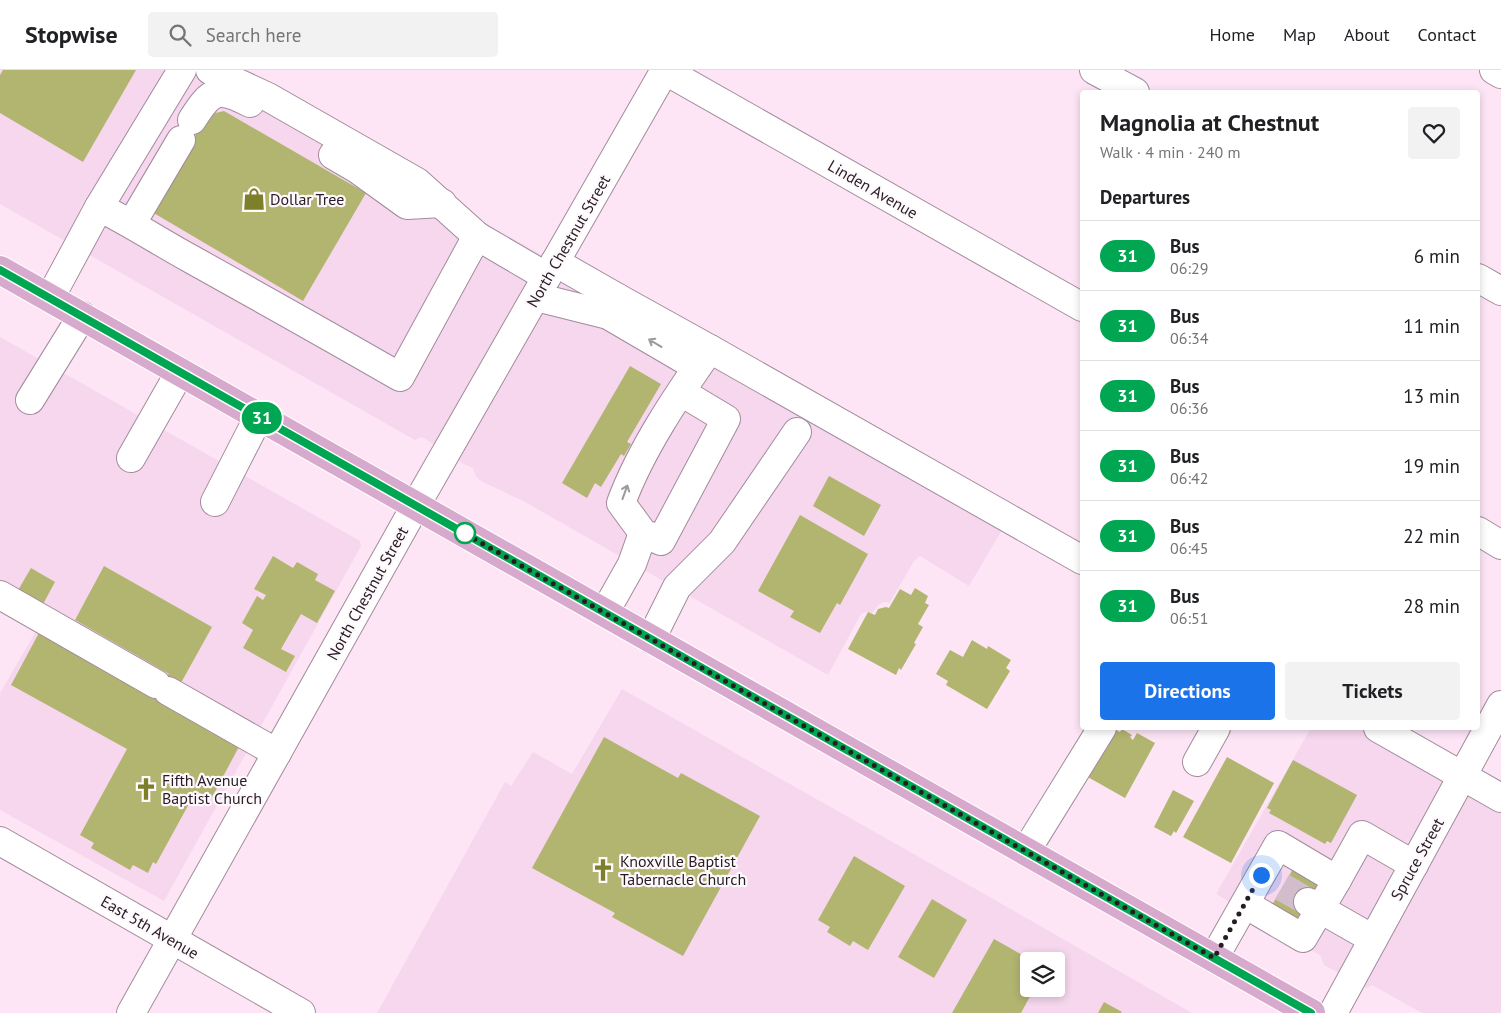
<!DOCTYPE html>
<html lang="en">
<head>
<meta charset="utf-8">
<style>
	:root { --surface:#fff; --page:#f2f2f2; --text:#202124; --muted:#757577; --line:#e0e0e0; --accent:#1a73e8 }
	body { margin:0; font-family:"PT Sans",sans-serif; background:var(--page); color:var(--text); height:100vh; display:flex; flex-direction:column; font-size:19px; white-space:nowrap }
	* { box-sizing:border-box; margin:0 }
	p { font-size:16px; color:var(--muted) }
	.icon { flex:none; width:28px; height:28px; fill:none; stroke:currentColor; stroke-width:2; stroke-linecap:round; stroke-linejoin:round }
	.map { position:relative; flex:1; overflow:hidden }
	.side { position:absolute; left:1080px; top:20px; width:400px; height:640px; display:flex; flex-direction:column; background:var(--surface); border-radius:5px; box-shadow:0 2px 8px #0003 }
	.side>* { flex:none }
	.badge { padding:0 10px; border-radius:16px; font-size:18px; line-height:32px }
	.controls { position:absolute; left:1020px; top:882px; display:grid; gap:10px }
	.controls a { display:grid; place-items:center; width:45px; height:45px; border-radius:5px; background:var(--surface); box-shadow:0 2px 8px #0003; font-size:25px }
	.you { position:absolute; width:25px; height:25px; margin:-12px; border:4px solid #fff; border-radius:50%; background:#1a73e8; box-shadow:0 0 0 8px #1a73e833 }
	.map>.badge { position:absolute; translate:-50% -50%; box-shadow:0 0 0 2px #fff }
	h2 { padding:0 20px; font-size:19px; line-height:45px }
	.round { display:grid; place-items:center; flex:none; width:52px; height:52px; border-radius:5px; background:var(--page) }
	.overview { display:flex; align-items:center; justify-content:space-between; height:85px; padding:0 20px }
	h1 { font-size:24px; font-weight:800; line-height:38px }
	.action { display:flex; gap:10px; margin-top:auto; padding:10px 20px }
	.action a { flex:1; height:58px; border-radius:5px; background:var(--accent); color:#fff; font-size:20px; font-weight:800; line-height:58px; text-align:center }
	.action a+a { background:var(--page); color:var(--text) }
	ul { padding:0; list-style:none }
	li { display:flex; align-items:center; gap:15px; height:70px; padding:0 20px; border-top:1px solid var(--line) }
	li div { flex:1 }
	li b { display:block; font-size:19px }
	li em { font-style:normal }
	li .badge { min-width:55px; font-weight:700; text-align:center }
	header { display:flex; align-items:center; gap:30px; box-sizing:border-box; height:70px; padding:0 25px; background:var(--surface); border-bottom:1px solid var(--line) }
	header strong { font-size:24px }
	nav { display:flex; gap:28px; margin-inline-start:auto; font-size:18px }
	.search { width:350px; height:45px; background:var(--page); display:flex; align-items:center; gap:12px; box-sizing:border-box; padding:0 18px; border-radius:5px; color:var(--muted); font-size:19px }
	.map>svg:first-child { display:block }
	.built { fill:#f6d7ed; fill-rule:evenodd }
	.building { fill:#b2b570 }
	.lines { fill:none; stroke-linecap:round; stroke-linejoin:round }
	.minor-tunnel { stroke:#d2bdcc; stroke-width:28; stroke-dasharray:28 14; stroke-linecap:butt }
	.minor-casing { stroke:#a28b9c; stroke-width:30 }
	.major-casing { stroke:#fff; stroke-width:30 }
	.minor { stroke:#fff; stroke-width:28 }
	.major { stroke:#d7a9cc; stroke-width:28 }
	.oneway { stroke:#9d999c }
	.line-casing { stroke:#fff; stroke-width:11 }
	.line { stroke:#00a651; stroke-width:8 }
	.walk { stroke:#261d23; stroke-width:5; stroke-dasharray:0 9 }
	.stop-dot { fill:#fff; stroke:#00a651; stroke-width:2.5 }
	.labels { text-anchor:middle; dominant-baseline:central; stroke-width:4.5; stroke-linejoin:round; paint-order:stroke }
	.street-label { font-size:16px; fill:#261d23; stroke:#fef9fc }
	.poi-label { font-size:16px; fill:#261d23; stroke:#fef9fc; text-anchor:start }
</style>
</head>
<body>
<header>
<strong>Stopwise</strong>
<div class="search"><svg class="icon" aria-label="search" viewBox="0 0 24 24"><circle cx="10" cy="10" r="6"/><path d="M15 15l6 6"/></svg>Search here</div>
<nav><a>Home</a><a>Map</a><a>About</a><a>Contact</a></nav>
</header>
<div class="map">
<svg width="1501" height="943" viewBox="0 0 1501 943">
	<rect width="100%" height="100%" fill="#fde5f6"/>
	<g class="built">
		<path d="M0,0H213L1009,448L969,516L920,486L914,491L889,534L888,532H883L878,535L872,543L867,542L861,544L828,605L525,432L481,411L476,406L473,398L464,394L422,367L415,370L392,357L0,134Z"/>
		<path d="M0,267L360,471L361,476L164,831L0,740V623L46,544L0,517Z"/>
		<path d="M622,619L988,826L1192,943H377L505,712L511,716L533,682L572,704ZM1029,891H1056V919H1029Z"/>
		<path d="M1311,658H1377L1501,727V943H1422L1372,915L1367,918L1324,895L1321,886L1216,824Z"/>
	</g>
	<g class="building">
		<path d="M3,0H136L83,92L0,43V5Z"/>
		<path d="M224,41L366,123L303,231L152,142L207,45Z"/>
		<path d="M630,296L661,314L627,372L631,374L624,386L621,384L601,417L595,413L587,428L562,413Z"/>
		<path d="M829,406L881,435L864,466L813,436Z"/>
		<path d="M800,445L868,484L840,535L837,533L820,563L790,547L794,541L758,521Z"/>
		<path d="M273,486L293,498L297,492L318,504L315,510L335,521L317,553L301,544L281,579L295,586L286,602L243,578L253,560L242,553L257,526L263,530L266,525L254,519Z"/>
		<path d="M104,496L212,557L182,611L159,627L241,673L211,729L196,721L156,794L153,792L148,803L133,795L130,800L91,778L94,773L80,765L127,679L11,615L40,561L148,621L169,604L75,550Z"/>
		<path d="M31,498L55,512L42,536L17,522Z"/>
		<path d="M915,518L928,526L925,533L929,535L918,554L923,557L914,573L916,574L901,600L899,598L896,605L848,579L868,542L875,545L878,539L886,537L889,538L900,519L911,525Z"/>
		<path d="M972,570L987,579L988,576L1011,590L1006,598L1010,601L987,639L946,615L948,611L936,604L950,580L963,587Z"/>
		<path d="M1114,659L1120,662L1122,659L1132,665L1130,667L1133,670L1137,663L1155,673L1125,728L1086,706Z"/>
		<path d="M604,667L678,708L681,703L760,746L683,886L612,847L615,843L532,798Z"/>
		<path d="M1227,687L1274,713L1231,793L1183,767Z"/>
		<path d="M1293,690L1357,725L1331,773L1327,771L1325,774L1269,743L1271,740L1267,738Z"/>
		<path d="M1173,720L1194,731L1176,763L1174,761L1171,766L1154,757Z"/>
		<path d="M854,786L905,816L868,880L853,871L850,876L827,862L830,857L818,850Z"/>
		<path d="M1297,792L1323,807L1293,857L1268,842Z"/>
		<path d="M932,829L967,850L934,908L898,887Z"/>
		<path d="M994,869L1033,891H1029V919H1034L1021,943H952Z"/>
		<path d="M1104,932L1122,942L1121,943H1098Z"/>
	</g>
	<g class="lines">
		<path class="minor-tunnel" d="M1282,817L1308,832"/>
		<defs>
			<g id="minor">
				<path d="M210,0L268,27L417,112L477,166"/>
				<path d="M664,0L1082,237"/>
				<path d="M1094,0L1135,22"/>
				<path d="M1494,0L1501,4"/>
				<path d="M192,50C211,20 217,16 250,33"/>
				<path d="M333,85L357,99L407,135L442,133"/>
				<path d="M99,137L182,0"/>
				<path d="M132,153L181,70"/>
				<path d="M555,192L618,228L609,243"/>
				<path d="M1478,208L1501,221"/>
				<path d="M536,227L608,245L697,297"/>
				<path d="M50,228L99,137C131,153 160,172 191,189C261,228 331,267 400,307L477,166L547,207"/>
				<path d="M618,228L710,279C677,326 641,379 621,433L643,463L661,471L726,349L681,322"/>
				<path d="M710,279L1082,490"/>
				<path d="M30,330L82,246"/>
				<path d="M131,388L180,302"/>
				<path d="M215,432L259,346"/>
				<path d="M1478,461L1501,475"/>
				<path d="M0,525L156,614"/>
				<path d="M605,542L632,494L643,463"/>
				<path d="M651,569L677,517L722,472L797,362"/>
				<path d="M168,621L277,683"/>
				<path d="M1378,658L1501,728"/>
				<path d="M1197,692L1216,658"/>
				<path d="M0,771L301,943"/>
				<path d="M1026,781L1102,658"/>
				<path d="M1337,810L1362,765L1414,795"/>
				<path d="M1308,832L1373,869"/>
				<path d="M1214,888L1278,775L1337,810L1303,868L1245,834"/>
				<path d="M131,943L416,435L665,0"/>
				<path d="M1333,943L1501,635"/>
			</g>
			<path id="major" d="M0,200L1311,943"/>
		</defs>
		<use href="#minor" class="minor-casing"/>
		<use href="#major" class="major-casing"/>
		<use href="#minor" class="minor"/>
		<use href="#major" class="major"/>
	</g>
	<defs><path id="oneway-shaft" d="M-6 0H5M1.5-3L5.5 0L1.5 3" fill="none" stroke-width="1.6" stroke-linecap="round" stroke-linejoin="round" transform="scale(1.25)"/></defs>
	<g class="oneway">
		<use href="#oneway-shaft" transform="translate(655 273) rotate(-149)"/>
		<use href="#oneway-shaft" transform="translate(625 422) rotate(-70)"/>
	</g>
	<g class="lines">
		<defs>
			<path id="line" d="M0,200L1311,943"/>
		</defs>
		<use href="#line" class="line-casing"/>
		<use href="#line" class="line"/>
		<path class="walk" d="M465,463L462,462L1214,888L1261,805"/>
	</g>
	<defs>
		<symbol id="shop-bare" viewBox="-9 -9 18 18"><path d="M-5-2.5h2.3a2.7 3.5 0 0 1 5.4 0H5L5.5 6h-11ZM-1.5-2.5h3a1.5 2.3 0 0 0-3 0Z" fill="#7e7f29" stroke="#fef9fc" stroke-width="2.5" paint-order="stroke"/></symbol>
		<symbol id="church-bare" viewBox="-9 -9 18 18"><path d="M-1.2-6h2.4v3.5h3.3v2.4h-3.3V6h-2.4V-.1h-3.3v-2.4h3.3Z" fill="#7e7f29" stroke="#fef9fc" stroke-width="2.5" paint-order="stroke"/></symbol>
	</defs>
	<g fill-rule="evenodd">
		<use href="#shop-bare" x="238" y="113" width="32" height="32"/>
		<use href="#church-bare" x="130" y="703" width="32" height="32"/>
		<use href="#church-bare" x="587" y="784" width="32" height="32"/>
	</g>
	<circle class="stop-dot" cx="465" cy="463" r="10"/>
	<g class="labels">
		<g class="street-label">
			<text transform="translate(873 119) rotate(30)">Linden Avenue</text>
			<text transform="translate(568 171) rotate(-60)">North Chestnut Street</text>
			<text transform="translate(367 523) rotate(-61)">North Chestnut Street</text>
			<text transform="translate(1417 789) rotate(-61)">Spruce Street</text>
			<text transform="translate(150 857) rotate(30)">East 5th Avenue</text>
		</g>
		<g class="poi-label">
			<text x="270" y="129">Dollar Tree</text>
			<text x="162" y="710">Fifth Avenue<tspan x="162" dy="18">Baptist Church</tspan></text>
			<text x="620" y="791">Knoxville Baptist<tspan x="620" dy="18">Tabernacle Church</tspan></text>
		</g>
	</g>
</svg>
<div class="controls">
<a><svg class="icon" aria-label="layers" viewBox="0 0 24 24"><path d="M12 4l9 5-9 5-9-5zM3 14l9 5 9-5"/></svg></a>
</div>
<div class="you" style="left:1261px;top:805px"></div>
<b class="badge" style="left:262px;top:348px;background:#00a651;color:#fff">31</b>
<section class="side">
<div class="overview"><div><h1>Magnolia at Chestnut</h1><p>Walk · 4 min · 240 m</p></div><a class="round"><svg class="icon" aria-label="heart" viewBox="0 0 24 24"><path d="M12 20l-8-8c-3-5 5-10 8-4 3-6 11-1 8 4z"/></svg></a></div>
<h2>Departures</h2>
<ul>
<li><span class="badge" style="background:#00a651;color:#fff">31</span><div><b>Bus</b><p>06:29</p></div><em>6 min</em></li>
<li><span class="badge" style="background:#00a651;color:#fff">31</span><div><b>Bus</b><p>06:34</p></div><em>11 min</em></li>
<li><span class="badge" style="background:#00a651;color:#fff">31</span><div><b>Bus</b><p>06:36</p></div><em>13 min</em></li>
<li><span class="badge" style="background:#00a651;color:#fff">31</span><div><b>Bus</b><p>06:42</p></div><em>19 min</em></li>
<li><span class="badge" style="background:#00a651;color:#fff">31</span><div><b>Bus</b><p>06:45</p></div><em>22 min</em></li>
<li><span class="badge" style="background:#00a651;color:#fff">31</span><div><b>Bus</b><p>06:51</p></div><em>28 min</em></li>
</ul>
<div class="action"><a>Directions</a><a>Tickets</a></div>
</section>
</div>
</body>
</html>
